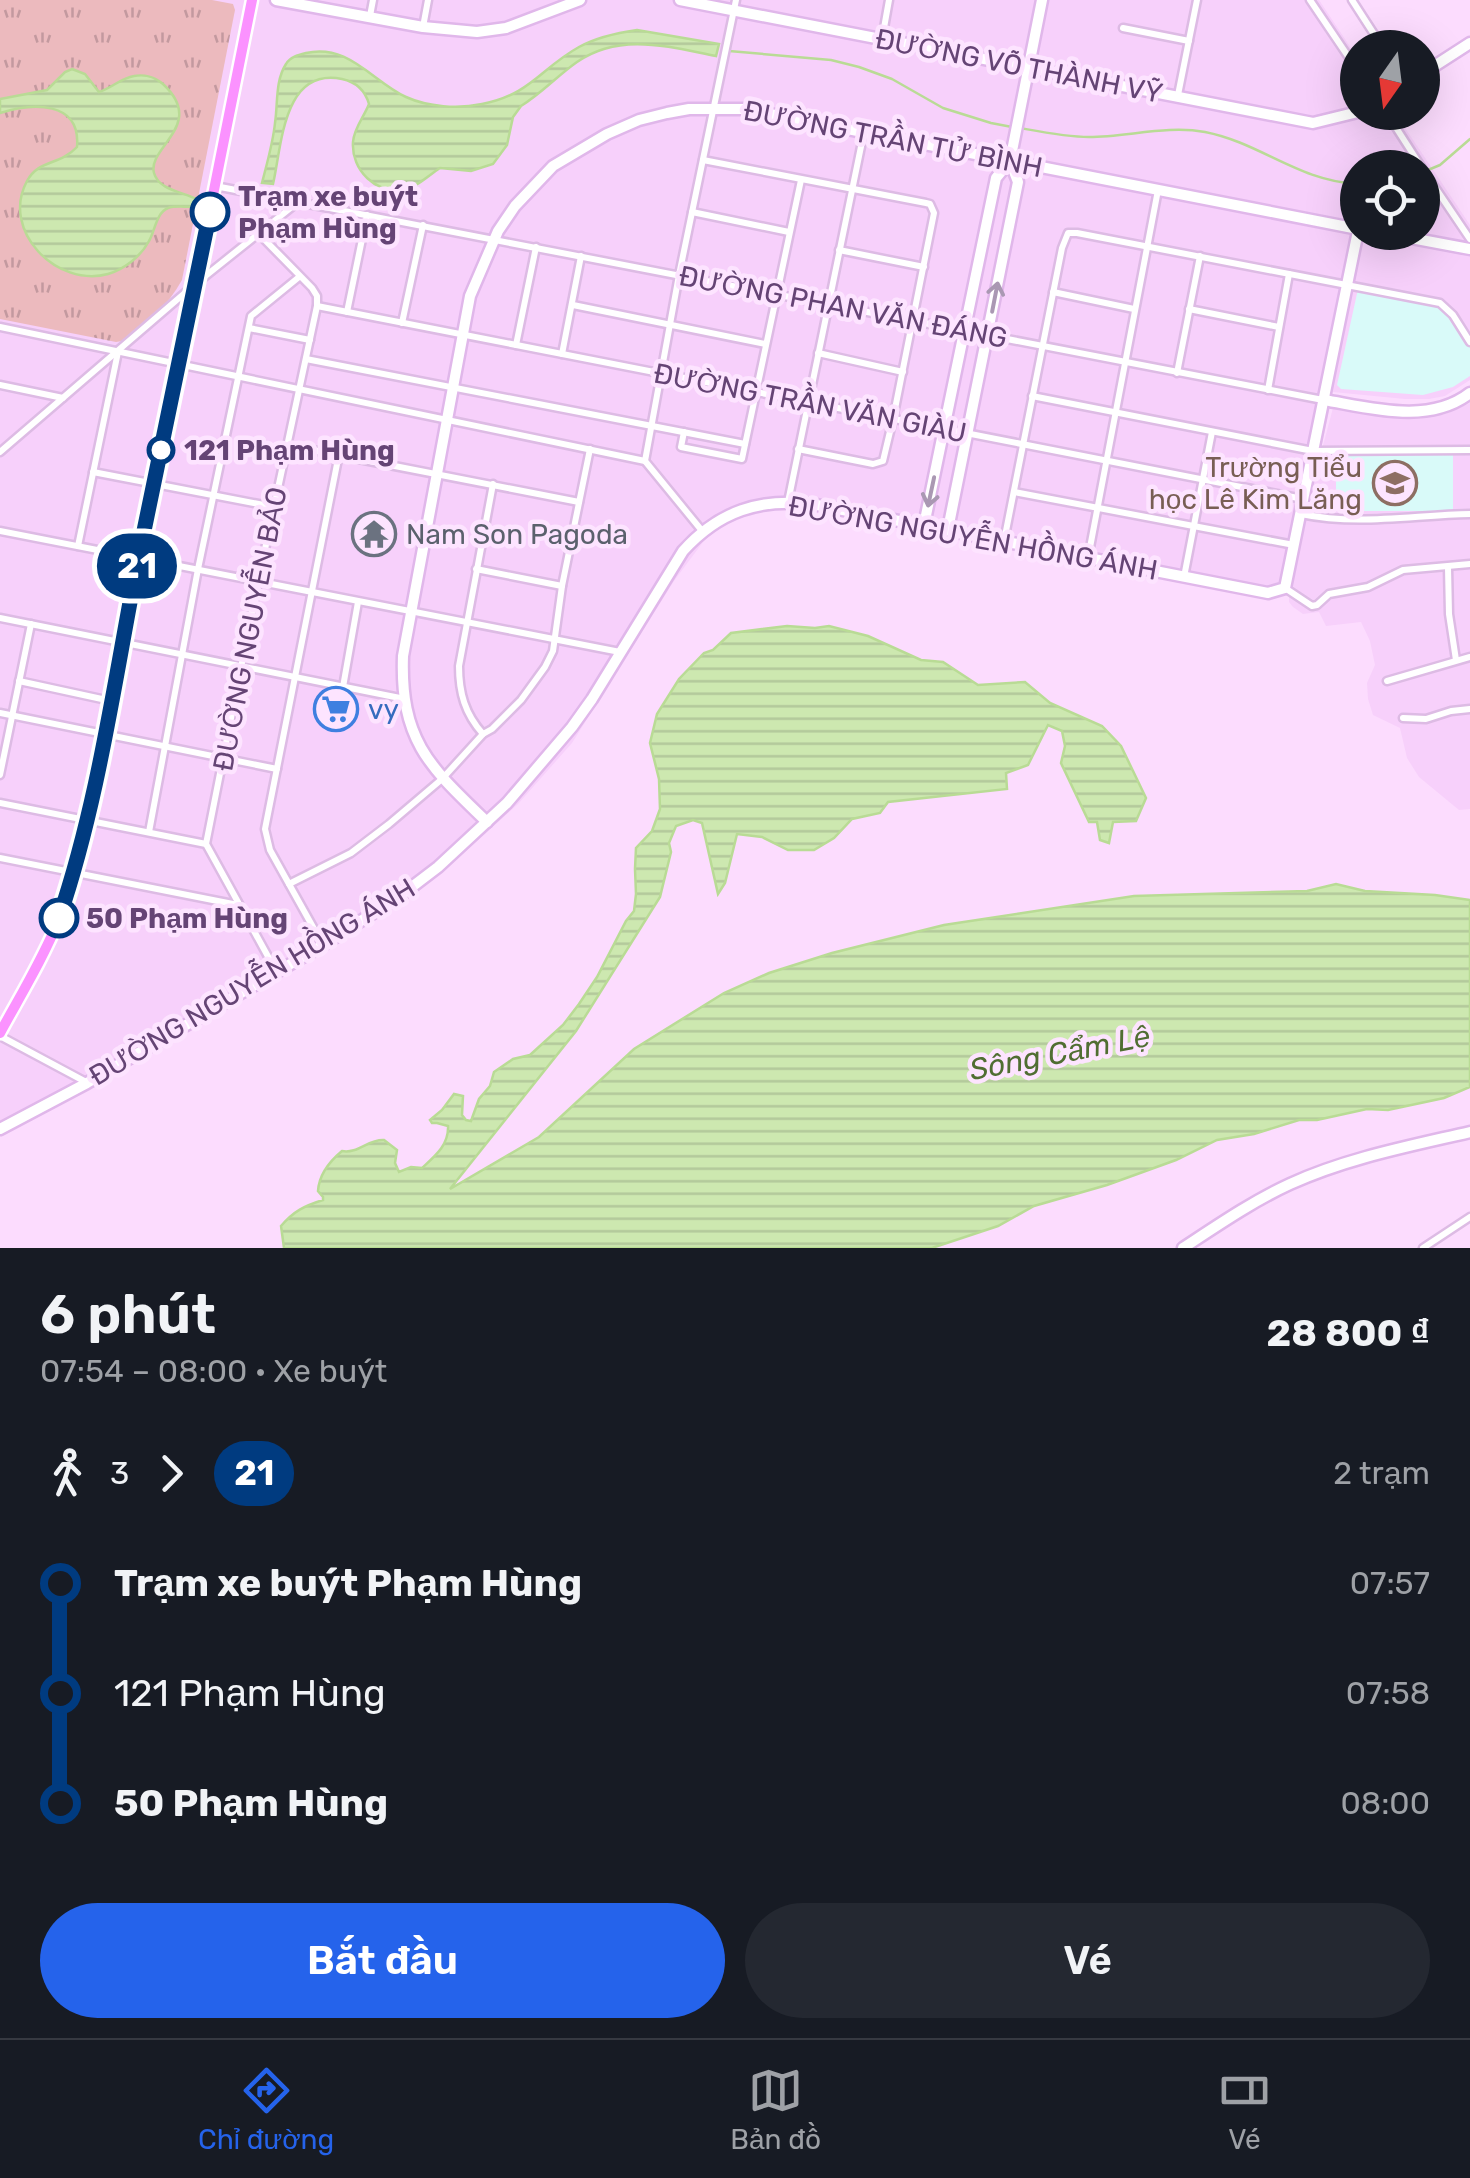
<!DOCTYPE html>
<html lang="vi">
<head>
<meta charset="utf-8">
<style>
	:root { --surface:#171b24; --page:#242831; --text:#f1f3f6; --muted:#9ea1a6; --line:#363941; --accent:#2563eb }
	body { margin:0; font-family:Rubik,sans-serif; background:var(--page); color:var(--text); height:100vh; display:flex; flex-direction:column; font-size:38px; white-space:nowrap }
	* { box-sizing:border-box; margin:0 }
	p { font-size:32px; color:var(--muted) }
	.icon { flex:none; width:55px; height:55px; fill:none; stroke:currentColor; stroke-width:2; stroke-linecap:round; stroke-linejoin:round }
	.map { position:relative; height:1248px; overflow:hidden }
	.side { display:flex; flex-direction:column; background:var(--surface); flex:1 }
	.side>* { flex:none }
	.badge { padding:0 20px; border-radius:32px; font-size:35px; line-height:65px }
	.needle { width:65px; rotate:194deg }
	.controls { position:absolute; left:1340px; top:30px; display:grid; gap:20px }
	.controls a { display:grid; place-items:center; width:100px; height:100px; border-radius:50%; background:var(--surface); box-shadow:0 10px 40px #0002; font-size:50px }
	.map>.badge { position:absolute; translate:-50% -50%; box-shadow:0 0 0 5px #fff }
	.legs { display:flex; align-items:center; gap:15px; height:110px; padding:0 40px; font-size:32px }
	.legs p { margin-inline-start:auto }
	.headline { display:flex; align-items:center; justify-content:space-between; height:170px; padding:0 40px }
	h1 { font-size:55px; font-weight:600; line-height:75px }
	.button { display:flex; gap:20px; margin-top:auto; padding:20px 40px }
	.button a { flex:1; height:115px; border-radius:60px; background:var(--accent); color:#fff; font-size:40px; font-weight:600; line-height:115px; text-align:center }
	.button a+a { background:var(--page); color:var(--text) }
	ul { padding:0 40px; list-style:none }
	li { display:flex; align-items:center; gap:35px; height:110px; font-size:38px }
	li i { display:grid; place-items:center; width:15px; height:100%; margin:0 12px; background:currentColor }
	li i::after { content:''; width:25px; height:25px; margin:-12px; border:8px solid; border-radius:50%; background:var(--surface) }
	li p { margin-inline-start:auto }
	li:first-child i { background:linear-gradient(#0000 50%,currentColor 0) }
	li:last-child i { background:linear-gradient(currentColor 50%,#0000 0) }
	.dock { display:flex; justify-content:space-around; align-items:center; height:140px; border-top:2px solid var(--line); background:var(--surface); font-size:28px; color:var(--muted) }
	.dock a { display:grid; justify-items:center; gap:5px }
	.dock .active { color:var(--accent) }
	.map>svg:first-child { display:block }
	.residential { fill:#f7d0fb; fill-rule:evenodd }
	.education { fill:#d9faf9 }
	.park { fill:url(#park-tufts) }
	.water { fill:url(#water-rules); stroke:#b9db95; stroke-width:2.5 }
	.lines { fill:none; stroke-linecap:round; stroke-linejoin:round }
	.stream { stroke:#b9db95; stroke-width:2.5 }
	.street-casing { stroke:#ddbbe4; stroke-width:11 }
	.secondary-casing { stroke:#e0b7ea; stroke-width:15 }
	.primary-casing { stroke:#fff; stroke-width:15 }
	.street { stroke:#fff; stroke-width:6 }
	.secondary { stroke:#fff; stroke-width:10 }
	.primary { stroke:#fb92ff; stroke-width:10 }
	.oneway { stroke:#aa98b3 }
	.line-1-casing { stroke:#fff; stroke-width:22 }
	.line-1 { stroke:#003b80; stroke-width:15 }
	.stop-1-dot { fill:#fff; stroke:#003b80; stroke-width:5 }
	.labels { text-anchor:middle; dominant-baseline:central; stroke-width:9; stroke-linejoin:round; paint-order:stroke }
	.street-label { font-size:28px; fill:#654475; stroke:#fde4ff }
	.stop-label { font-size:28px; font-weight:bold; fill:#654475; stroke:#fde4ff; text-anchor:start }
	.education-label { font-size:28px; fill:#785e54; stroke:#fde4ff; text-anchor:end }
	.worship-label { font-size:28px; fill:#5b616d; stroke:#fde4ff; text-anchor:start }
	.shop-label { font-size:28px; fill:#366cbe; stroke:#fde4ff; text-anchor:start }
	.water-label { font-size:30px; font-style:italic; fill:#506e32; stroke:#fde4ff }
</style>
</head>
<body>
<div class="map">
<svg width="1470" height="1248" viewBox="0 0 1470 1248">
	<defs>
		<pattern id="park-tufts" width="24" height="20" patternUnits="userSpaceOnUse" patternTransform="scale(2.5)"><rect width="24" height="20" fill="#ecbabe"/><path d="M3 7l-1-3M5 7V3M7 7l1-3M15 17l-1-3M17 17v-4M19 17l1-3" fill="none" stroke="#c3999f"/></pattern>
		<pattern id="water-rules" width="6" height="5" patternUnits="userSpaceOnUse" patternTransform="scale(2.5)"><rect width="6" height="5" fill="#cde8b0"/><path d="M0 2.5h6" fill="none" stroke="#b3c89b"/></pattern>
	</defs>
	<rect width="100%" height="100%" fill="#fcdcfe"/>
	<path class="residential" d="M0,0H1319L1357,57L1358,112L1395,113L1470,225V380L1445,396L1429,399H1405L1333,392L1317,468L1333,408L1443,415L1470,403V809L1459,810L1419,777L1407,758L1400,728L1373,715L1368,699L1367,683L1375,665L1370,641L1361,622L1326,626L1319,612L1303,614L1293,607L1289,602V588L1281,597H1266L806,506L774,507L735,517L706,538L674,581L572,743L518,804L446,869L249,996L0,1136ZM1358,168H1422V232H1358Z"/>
	<g class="education">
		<path d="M1358,289L1438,305L1444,308L1470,347V376L1453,387L1423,395L1341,389L1337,385Z"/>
		<rect x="1336" y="454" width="117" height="57"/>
	</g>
	<path class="park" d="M0,0H212L233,4L235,10L182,280C168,305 147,326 122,341L116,342L0,319Z"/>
	<g class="water">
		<path d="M637,30L719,44L716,56C669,47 620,32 577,62C557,76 542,93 521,106L513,117L507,145L493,164L471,171L440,168C429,175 419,186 405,189C376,195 351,170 353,142C354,128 364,117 369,104C365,90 356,82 342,79C283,67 282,145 273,184L262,183C267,163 273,143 275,123C278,104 275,81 286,64C290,57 298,55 306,53C348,43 372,81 406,97C428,107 458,109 482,104C530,95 541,68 579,47C597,37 616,33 637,30Z"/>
		<path d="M72,69L85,74L99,92C112,88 121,78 134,76C144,74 155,77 163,84C207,125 147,147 154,173C159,191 185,192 198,200L197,206C190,208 176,205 168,208C156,213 155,231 149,241C141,256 125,269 108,274C57,288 0,231 27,181C39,159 59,166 77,147C81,100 32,103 0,113V99L47,90L65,72Z"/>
		<path d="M787,626L815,628L829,626L868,636L921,660L943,662L978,685L1025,682L1050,703L1102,726L1121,746L1146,798L1136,821L1113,822L1109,843L1100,840L1097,822H1089L1061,763L1065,746L1062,731L1048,725L1028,765L1006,773L1007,789L888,802L880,813L852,819L834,838L814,850H788L762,837L737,834L725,883L718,894L702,823L693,820L676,826L669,843L671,852L660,897L576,1031L450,1189L539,1137L634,1049L724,993L769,973L832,953L944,925L1134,896L1307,891L1336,884L1365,891L1435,895L1470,900V1087L1444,1098L1388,1110L1367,1109L1317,1120H1299L1254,1134L1217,1140L1176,1160L1107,1185L1034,1206L998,1226L932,1248H284L281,1226C294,1211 304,1206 323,1200V1197L318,1191C319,1175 330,1161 342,1151C358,1154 368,1139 384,1140L397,1150L395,1163L399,1172L411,1167L422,1168C435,1156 449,1145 448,1126L437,1123H432L430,1120L442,1110L454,1094L463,1096L462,1115L466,1120L471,1121L479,1099L490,1086L494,1072L513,1059L530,1055L563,1025L579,1004L597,977L626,921L634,911L636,894L635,869L636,848L652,831L660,809L659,779L650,743L657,714L679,679L704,653L713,650L731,633Z"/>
	</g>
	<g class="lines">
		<g class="stream">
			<path d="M729,51L831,60L859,67L892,79L943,108L991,123L1012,127"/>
			<path d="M1020,128C1042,132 1067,137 1089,137C1127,137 1167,125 1205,132C1261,143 1298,181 1358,184"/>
			<path d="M1428,170L1440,165L1470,139"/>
		</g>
		<defs>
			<g id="street">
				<path d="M1310,0L1358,71"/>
				<path d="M1352,0L1383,48"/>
				<path d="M370,16L373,0"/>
				<path d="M423,27L428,0"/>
				<path d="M1123,28L1189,41"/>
				<path d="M882,39L889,0"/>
				<path d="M1178,95L1197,0"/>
				<path d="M1386,112L1422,168"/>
				<path d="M703,160L926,203L930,204L934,213L893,419L883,461L873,464L798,449"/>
				<path d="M1422,168L1470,239"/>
				<path d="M215,186L1323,400"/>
				<path d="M692,212L789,232"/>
				<path d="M259,234L312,288L317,296V306L258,582L206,844L276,971"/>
				<path d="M839,250L924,267"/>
				<path d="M1053,292L1134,309"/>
				<path d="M573,305L765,344"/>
				<path d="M317,306L1303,499"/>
				<path d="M1189,309L1279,327"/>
				<path d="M347,312L367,215"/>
				<path d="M402,323L423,225"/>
				<path d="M0,327L645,461"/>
				<path d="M249,328L310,340"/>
				<path d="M516,345L536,247"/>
				<path d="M818,353L903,372"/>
				<path d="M562,354L581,256"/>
				<path d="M306,359L745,444"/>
				<path d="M1177,373L1200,256"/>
				<path d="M0,385L63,398"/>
				<path d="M1268,390L1289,274"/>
				<path d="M1032,396L1313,451L1470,450"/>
				<path d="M684,432L681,447L742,459L801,180"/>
				<path d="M287,445L579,502"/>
				<path d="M0,452L193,286L298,202"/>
				<path d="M93,472L274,507"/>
				<path d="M1014,492L1294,545"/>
				<path d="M788,502L864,132"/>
				<path d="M1301,514C1358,526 1413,515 1470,514"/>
				<path d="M0,531L620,652"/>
				<path d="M703,532L645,461L679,275L736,0"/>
				<path d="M1004,541L1062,248L1068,233H1077L1440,303L1453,315L1470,342"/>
				<path d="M78,546L118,352"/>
				<path d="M1088,558L1158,190"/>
				<path d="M1448,568L1449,614L1456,660"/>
				<path d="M476,569L562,586"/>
				<path d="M1184,577L1212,432"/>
				<path d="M1285,588L1312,606L1317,605L1329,594L1368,587L1403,570L1470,564"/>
				<path d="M0,618L405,699"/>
				<path d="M19,681L111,701"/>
				<path d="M1387,681L1470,657"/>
				<path d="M343,687L358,602"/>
				<path d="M0,713L277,769"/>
				<path d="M1403,718L1426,719L1451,711L1470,709"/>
				<path d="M483,734C465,714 459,693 459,666L493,484"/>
				<path d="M0,775L31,624"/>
				<path d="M0,803L206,844"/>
				<path d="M149,832L198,569L251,316L299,277"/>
				<path d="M0,858L238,905"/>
				<path d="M289,884L351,853L389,824L442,779L483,734L492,729L521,700L545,667L553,651L562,586L590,449"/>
				<path d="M323,945L270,850L265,829L339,454"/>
				<path d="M0,1036L86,1082"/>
				<path d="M1423,1248L1470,1217"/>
			</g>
			<g id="secondary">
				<path d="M276,0L423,27L477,32L506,28L580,0"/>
				<path d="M680,0L1313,123L1358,112"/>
				<path d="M1422,74L1470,43"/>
				<path d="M1379,232L1470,249"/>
				<path d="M1324,400C1371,408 1429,425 1470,393"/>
				<path d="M924,525L996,178L1010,161L1042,0"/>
				<path d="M948,529L1018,182L1010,161"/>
				<path d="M487,822C430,767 400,741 403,656L470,296L498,231L515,206L553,166L607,134L639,120L667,113L689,109H745L1358,229"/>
				<path d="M0,1129L87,1083L323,945L400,896L438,867L507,803L572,727L592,699L683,551C719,511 760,498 812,504L1268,593L1285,588L1358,231"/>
				<path d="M1183,1248C1218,1225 1253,1201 1290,1184C1347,1158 1410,1146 1470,1132"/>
			</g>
			<path id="primary" d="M0,1033C20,996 43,959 59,919C71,887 80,853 88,820L252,0"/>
		</defs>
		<use href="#street" class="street-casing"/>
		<use href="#secondary" class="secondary-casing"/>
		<use href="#primary" class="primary-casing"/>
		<use href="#street" class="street"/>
		<use href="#secondary" class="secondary"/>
		<use href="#primary" class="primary"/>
	</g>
	<defs><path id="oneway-shaft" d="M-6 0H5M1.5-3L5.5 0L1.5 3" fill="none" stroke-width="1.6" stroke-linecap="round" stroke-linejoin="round" transform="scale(2.5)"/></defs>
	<g class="oneway">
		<use href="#oneway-shaft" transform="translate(995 297) rotate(-79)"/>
		<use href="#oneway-shaft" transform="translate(931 492) rotate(102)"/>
	</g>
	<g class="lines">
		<defs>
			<path id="line-1" d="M59,918C99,800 115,676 139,555C163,441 187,327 210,212"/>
		</defs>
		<use href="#line-1" class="line-1-casing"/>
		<use href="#line-1" class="line-1"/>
	</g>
	<defs>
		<symbol id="school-ring" viewBox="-11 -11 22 22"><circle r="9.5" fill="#fde4ff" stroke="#8d6e63" stroke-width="1.5"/><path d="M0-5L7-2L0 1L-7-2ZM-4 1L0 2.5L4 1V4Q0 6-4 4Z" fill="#8d6e63"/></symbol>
		<symbol id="temple-ring" viewBox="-11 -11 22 22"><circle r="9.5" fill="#fde4ff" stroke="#6b7280" stroke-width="1.5"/><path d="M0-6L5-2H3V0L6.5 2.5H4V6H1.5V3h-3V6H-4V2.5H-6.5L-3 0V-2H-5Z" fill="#6b7280"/></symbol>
		<symbol id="supermarket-ring" viewBox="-11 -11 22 22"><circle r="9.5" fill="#fde4ff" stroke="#3f7fe0" stroke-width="1.5"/><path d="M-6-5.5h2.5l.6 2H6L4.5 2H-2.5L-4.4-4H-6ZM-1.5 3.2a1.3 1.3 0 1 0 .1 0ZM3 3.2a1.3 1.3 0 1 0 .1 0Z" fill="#3f7fe0"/></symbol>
	</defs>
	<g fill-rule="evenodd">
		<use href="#school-ring" x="1370" y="458" width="50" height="50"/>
		<use href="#temple-ring" x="349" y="509" width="50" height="50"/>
		<use href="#supermarket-ring" x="311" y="684" width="50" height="50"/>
	</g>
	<g class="stop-1-dot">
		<circle cx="210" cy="212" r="18"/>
		<circle cx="161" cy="450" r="12"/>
		<circle cx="59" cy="918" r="18"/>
	</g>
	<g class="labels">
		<g class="street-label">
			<text transform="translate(1019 66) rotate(11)">ĐƯỜNG VÕ THÀNH VỸ</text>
			<text transform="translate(893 139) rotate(11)">ĐƯỜNG TRẦN TỬ BÌNH</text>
			<text transform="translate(843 307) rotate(11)">ĐƯỜNG PHAN VĂN ĐÁNG</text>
			<text transform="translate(810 403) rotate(11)">ĐƯỜNG TRẦN VĂN GIÀU</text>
			<text transform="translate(973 538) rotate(10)">ĐƯỜNG NGUYỄN HỒNG ÁNH</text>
			<text transform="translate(250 629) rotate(-79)">ĐƯỜNG NGUYỄN BẢO</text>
			<text transform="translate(252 982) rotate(-31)">ĐƯỜNG NGUYỄN HỒNG ÁNH</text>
		</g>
		<g class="stop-label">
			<text x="238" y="196">Trạm xe buýt<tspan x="238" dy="32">Phạm Hùng</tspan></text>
			<text x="184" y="450">121 Phạm Hùng</text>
			<text x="86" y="918">50 Phạm Hùng</text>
		</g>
		<g class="education-label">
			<text x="1362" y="467">Trường Tiểu<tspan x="1362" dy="32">học Lê Kim Lăng</tspan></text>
		</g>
		<g class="worship-label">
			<text x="406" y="534">Nam Son Pagoda</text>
		</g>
		<g class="shop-label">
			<text x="368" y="709">vy</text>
		</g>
		<g class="water-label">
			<text transform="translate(1060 1053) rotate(-11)">Sông Cẩm Lệ</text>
		</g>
	</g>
</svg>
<div class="controls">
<a><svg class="needle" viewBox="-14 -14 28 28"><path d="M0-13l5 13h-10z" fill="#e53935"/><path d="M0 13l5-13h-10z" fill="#9ea1a6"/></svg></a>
<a><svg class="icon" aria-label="locate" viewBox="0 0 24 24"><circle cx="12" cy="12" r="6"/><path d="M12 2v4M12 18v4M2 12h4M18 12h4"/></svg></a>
</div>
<b class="badge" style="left:137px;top:566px;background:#003b80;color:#fff">21</b>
</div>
<section class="side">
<div class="headline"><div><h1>6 phút</h1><p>07:54 – 08:00 · Xe buýt</p></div><b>28 800 ₫</b></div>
<div class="legs"><svg class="icon" aria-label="walk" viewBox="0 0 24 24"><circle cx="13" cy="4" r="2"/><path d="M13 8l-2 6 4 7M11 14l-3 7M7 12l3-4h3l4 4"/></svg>3<svg class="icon" aria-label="forward" viewBox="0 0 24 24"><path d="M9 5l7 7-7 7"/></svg><b class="badge" style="background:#003b80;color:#fff">21</b><p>2 trạm</p></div>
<ul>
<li><i style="color:#003b80"></i><b>Trạm xe buýt Phạm Hùng</b><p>07:57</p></li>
<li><i style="color:#003b80"></i><span>121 Phạm Hùng</span><p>07:58</p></li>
<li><i style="color:#003b80"></i><b>50 Phạm Hùng</b><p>08:00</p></li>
</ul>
<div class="button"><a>Bắt đầu</a><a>Vé</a></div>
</section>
<nav class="dock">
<a class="active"><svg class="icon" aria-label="directions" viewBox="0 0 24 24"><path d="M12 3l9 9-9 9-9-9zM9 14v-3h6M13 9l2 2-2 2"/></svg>Chỉ đường</a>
<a><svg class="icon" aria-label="map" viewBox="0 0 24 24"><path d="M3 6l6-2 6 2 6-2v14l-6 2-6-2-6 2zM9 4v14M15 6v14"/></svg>Bản đồ</a>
<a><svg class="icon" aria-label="tickets" viewBox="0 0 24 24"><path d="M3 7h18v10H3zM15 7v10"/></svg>Vé</a>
</nav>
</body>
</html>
